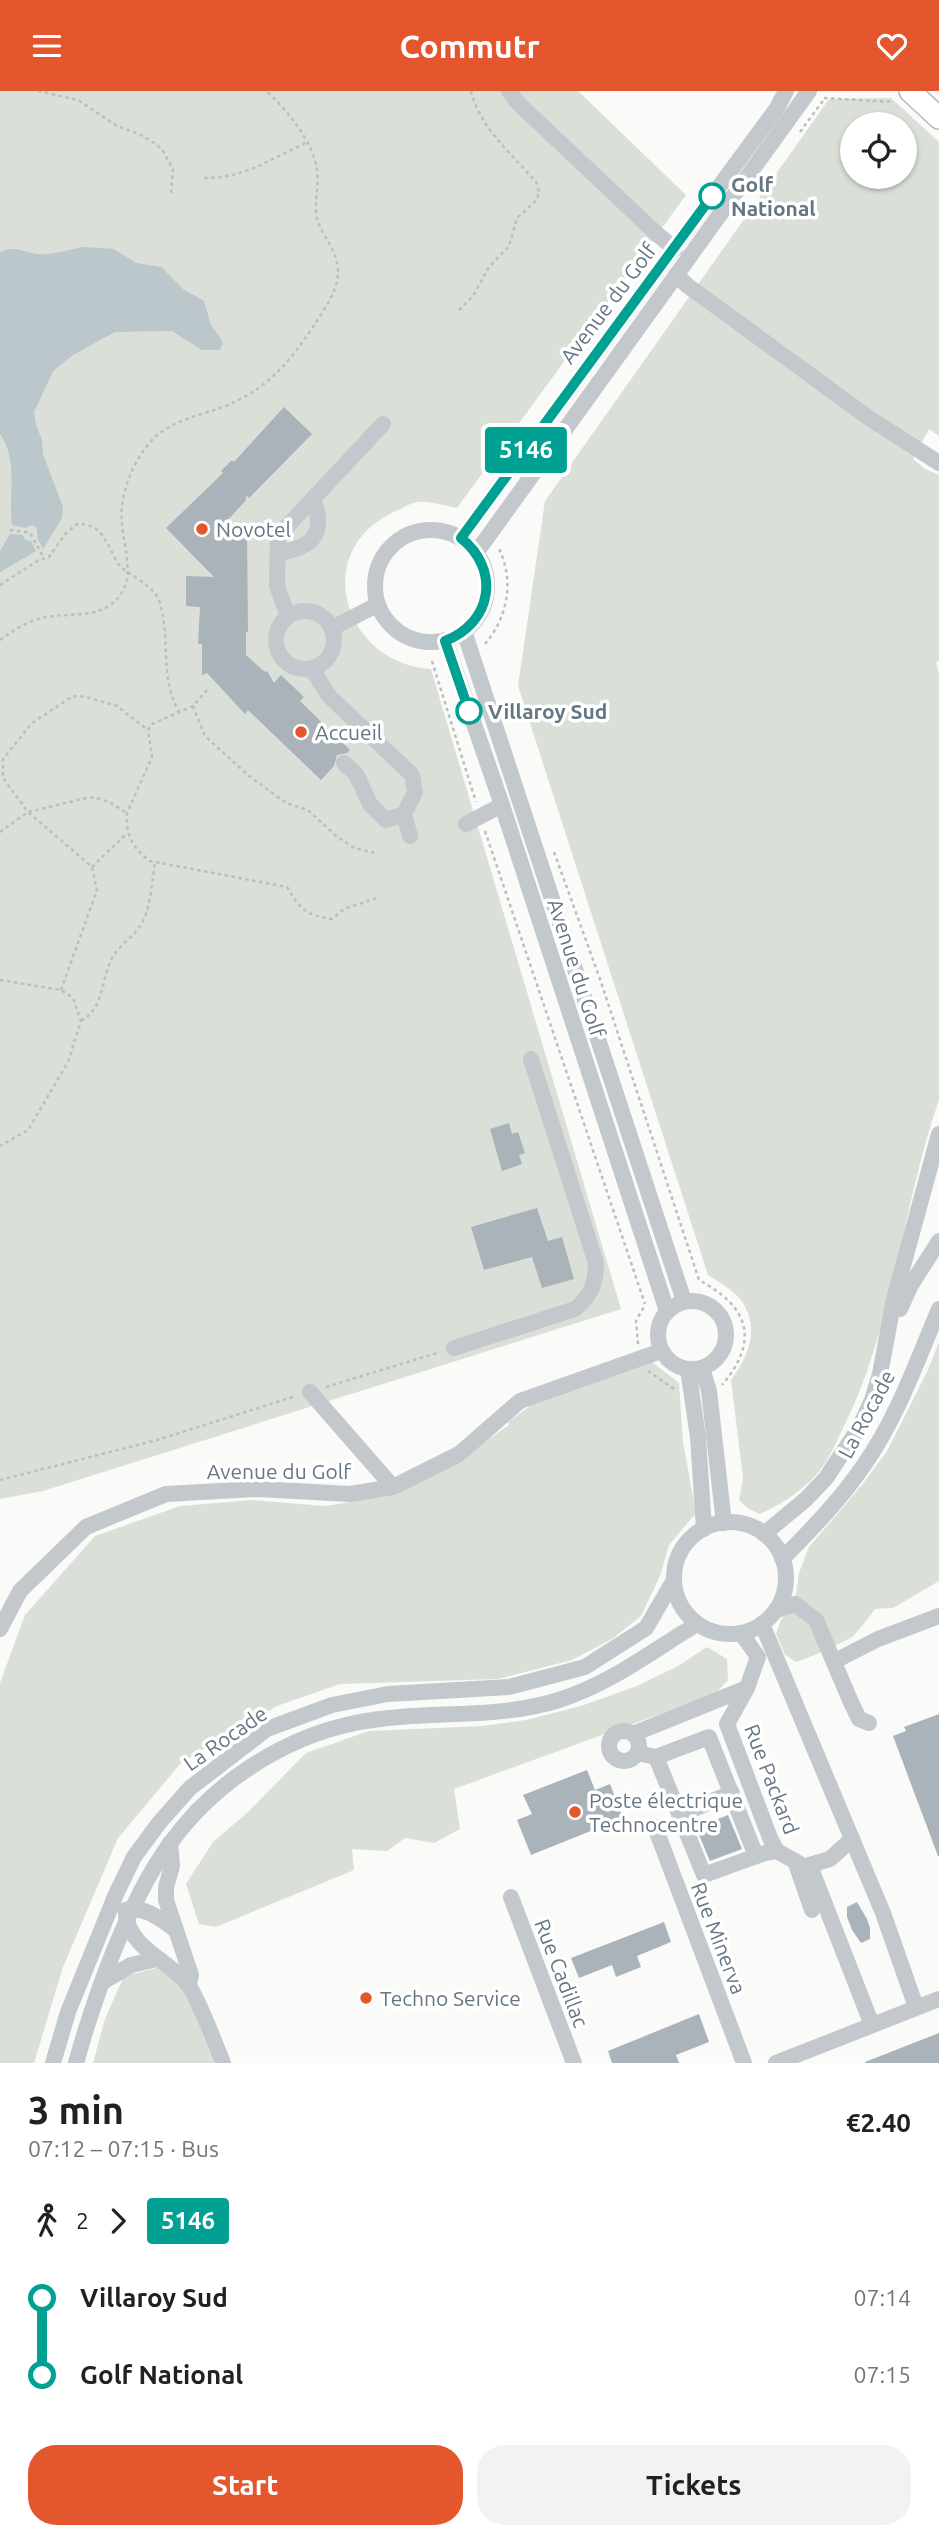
<!DOCTYPE html>
<html lang="en">
<head>
<meta charset="utf-8">
<style>
	:root { --surface:#fff; --page:#f2f2f2; --text:#202124; --muted:#757577; --accent:#e4572e }
	body { margin:0; font-family:Ubuntu,sans-serif; background:var(--page); color:var(--text); height:100vh; display:flex; flex-direction:column; font-size:26px; white-space:nowrap }
	* { box-sizing:border-box; margin:0 }
	p { font-size:23px; color:var(--muted) }
	.icon { flex:none; width:38px; height:38px; fill:none; stroke:currentColor; stroke-width:2; stroke-linecap:round; stroke-linejoin:round }
	.map { position:relative; height:1972px; overflow:hidden }
	.side { display:flex; flex-direction:column; background:var(--surface); flex:1 }
	.side>* { flex:none }
	.badge { padding:0 14px; border-radius:5px; font-size:24px; line-height:46px }
	.controls { position:absolute; left:840px; top:21px; display:grid; gap:14px }
	.controls a { display:grid; place-items:center; width:77px; height:77px; border-radius:50%; background:var(--surface); box-shadow:0 2px 5px #0004; font-size:35px }
	.map>.badge { position:absolute; translate:-50% -50%; box-shadow:0 0 0 4px #fff }
	.legs { display:flex; align-items:center; gap:10px; height:77px; padding:0 28px; font-size:23px }
	.legs p { margin-inline-start:auto }
	.summary { display:flex; align-items:center; justify-content:space-between; height:119px; padding:0 28px }
	h1 { font-size:38px; font-weight:700; line-height:52px }
	.button { display:flex; gap:14px; margin-top:auto; padding:14px 28px }
	.button a { flex:1; height:80px; border-radius:28px; background:var(--accent); color:#fff; font-size:28px; font-weight:700; line-height:80px; text-align:center }
	.button a+a { background:var(--page); color:var(--text) }
	ul { padding:0 28px; list-style:none }
	li { display:flex; align-items:center; gap:24px; height:77px; font-size:26px }
	li i { display:grid; place-items:center; width:10px; height:100%; margin:0 9px; background:currentColor }
	li i::after { content:''; width:18px; height:18px; margin:-9px; border:5px solid; border-radius:50%; background:var(--surface) }
	li p { margin-inline-start:auto }
	li:first-child i { background:linear-gradient(#0000 50%,currentColor 0) }
	li:last-child i { background:linear-gradient(currentColor 50%,#0000 0) }
	header { display:flex; justify-content:space-between; align-items:center; height:91px; padding:0 28px; background:var(--accent); color:#fff; font-size:32px; font-weight:700 }
	.map>svg:first-child { display:block }
	.green { fill:#dadfd7; fill-rule:evenodd }
	.water { fill:#bbc7cb }
	.building { fill:#aab3b9 }
	.lines { fill:none; stroke-linecap:round; stroke-linejoin:round }
	.major-casing { stroke:#b5babe; stroke-width:24 }
	.path { stroke:#bbbfc2; stroke-width:2.5; stroke-dasharray:3.5 3.5; stroke-linecap:butt }
	.minor { stroke:#c3c8cc; stroke-width:16 }
	.major { stroke:#fff; stroke-width:21 }
	.line-1-casing { stroke:#fff; stroke-width:16 }
	.line-1 { stroke:#00a092; stroke-width:10 }
	.stop-1-dot { fill:#fff; stroke:#00a092; stroke-width:3.5 }
	.poi-dot { fill:#e4572e; stroke:#fff; stroke-width:2.5 }
	.labels { text-anchor:middle; dominant-baseline:central; stroke-width:7; stroke-linejoin:round; paint-order:stroke }
	.stop-label { font-size:21px; font-weight:bold; fill:#657683; stroke:#fff; text-anchor:start }
	.street-label { font-size:21px; fill:#657683; stroke:#fff }
	.poi-label { font-size:21px; fill:#657683; stroke:#fff; text-anchor:start }
</style>
</head>
<body>
<header><svg class="icon" aria-label="menu" viewBox="0 0 24 24"><path d="M4 6h16M4 12h16M4 18h16"/></svg>Commutr<svg class="icon" aria-label="heart" viewBox="0 0 24 24"><path d="M12 20l-8-8c-3-5 5-10 8-4 3-6 11-1 8 4z"/></svg></header>
<div class="map">
<svg width="939" height="1972" viewBox="0 0 939 1972">
	<rect width="100%" height="100%" fill="#fafaf8"/>
	<g class="green">
		<path d="M0,0H578L686,104L457,417C445,415 431,410 419,411C411,411 402,418 394,421C309,460 344,573 431,578L621,1218L43,1400L0,1408Z"/>
		<path d="M891,7L939,51V345L929,338L913,368L925,378L939,384V570L936,571L939,583V1009C902,1114 894,1237 843,1337C836,1352 828,1370 817,1383C801,1401 781,1413 760,1423L749,1418L739,1409L743,1387L731,1289C749,1265 761,1235 740,1208C732,1198 719,1191 708,1184L518,595L545,410L829,8ZM852,33H905V86H852Z"/>
		<path d="M939,1251V1490L893,1517L875,1518C868,1527 861,1537 853,1545C848,1550 804,1569 796,1571L785,1564L776,1543L781,1529L796,1503L799,1482L809,1456L862,1394L887,1360L928,1279Z"/>
		<path d="M651,1270L679,1292L683,1351L696,1422L669,1454L660,1485L641,1525L612,1548L572,1569L498,1588L340,1593L277,1615L181,1672L118,1747L63,1876L34,1972H0V1592L25,1524L95,1445L180,1415L252,1409L325,1415L388,1405L446,1377L509,1334L508,1331L541,1307Z"/>
		<path d="M707,1556L727,1568L728,1589L715,1603L454,1698L460,1738L434,1752L405,1747L387,1760L352,1758L354,1779L216,1836L199,1833L186,1793L213,1751L248,1721L306,1662L369,1640L482,1635L526,1629L581,1615L637,1595L678,1575Z"/>
		<path d="M161,1876L184,1896L214,1972H93L105,1928L124,1885Z"/>
	</g>
	<g class="water">
		<path d="M83,156L114,158L136,172L161,176L183,198L204,210L211,234L223,251L220,259H202L172,240L115,241L73,264L53,280L34,321L36,334L42,349L43,363L63,416L62,427L43,458L37,447V437L32,434L25,437L12,434C8,405 19,370 0,343V161C14,154 23,161 38,163C53,164 68,159 83,156Z"/>
		<path d="M10,443L22,444L26,449L31,450L36,460L0,481V460Z"/>
	</g>
	<g class="building">
		<path d="M284,316L312,343L249,407L246,404V409L218,440L247,439L248,541H246V564L265,581L267,580L274,592L281,584L304,606L300,610L350,659L347,662L337,664L334,675L321,689L248,619L245,623L207,582L202,584V553H198L200,516L186,515V485L214,486L166,437L223,382L221,380L232,369L234,371Z"/>
		<path d="M509,1032L512,1043L518,1041L525,1062L519,1064L522,1073L502,1080L490,1038Z"/>
		<path d="M537,1117L548,1150L562,1146L574,1188L542,1197L532,1166L484,1179L471,1136Z"/>
		<path d="M939,1623V1765H938L893,1645L906,1640L904,1636Z"/>
		<path d="M587,1679L595,1699L610,1693L623,1727L531,1764L517,1729L532,1723L523,1704Z"/>
		<path d="M728,1724L742,1758L710,1770L696,1737Z"/>
		<path d="M857,1811L867,1828L870,1837V1848L861,1852L852,1839L847,1826V1816Z"/>
		<path d="M664,1831L671,1851L637,1865L641,1876L616,1886L612,1874L579,1887L571,1867Z"/>
		<path d="M699,1923L709,1951L676,1964L679,1972H612L608,1960Z"/>
		<path d="M939,1942V1972H865V1971Z"/>
	</g>
	<g class="lines">
		<defs>
			<path id="major" d="M910,0L939,27"/>
		</defs>
		<use href="#major" class="major-casing"/>
		<g class="path">
			<path d="M38,0L78,9L117,35L139,43L156,53L163,60L173,78L171,103"/>
			<path d="M824,7L894,11"/>
			<path d="M800,41L825,7"/>
			<path d="M204,87C247,87 269,68 306,52"/>
			<path d="M459,219L473,205L489,176L509,155L517,127L537,109L539,100L536,91C511,62 480,37 471,0"/>
			<path d="M10,439L30,442L44,467"/>
			<path d="M0,494L39,469L49,466L66,442L77,433C102,432 107,453 117,471C125,485 156,491 161,516C170,551 160,587 179,621"/>
			<path d="M0,549C14,539 26,531 42,527C65,521 94,528 113,512C142,488 118,447 122,416C125,391 135,368 152,349C170,330 198,325 223,316C268,298 289,272 315,233C325,217 338,200 338,180C338,157 318,143 316,121C315,107 319,93 317,79C314,52 286,17 266,0"/>
			<path d="M485,553C508,526 515,488 498,456"/>
			<path d="M432,570L476,711"/>
			<path d="M207,599L193,615L152,633L148,639L152,666L127,722C125,743 133,758 150,770L287,796C301,819 305,824 332,828L344,818L377,807"/>
			<path d="M193,615L205,645L249,685L286,712L308,719L335,744L354,757L375,762"/>
			<path d="M485,740L645,1213"/>
			<path d="M0,741L28,721L86,707C102,705 114,714 127,722"/>
			<path d="M554,761L600,888L699,1189C749,1216 760,1249 722,1294"/>
			<path d="M92,776L127,742"/>
			<path d="M0,889L61,899L73,907L81,930L68,971L28,1039L0,1055"/>
			<path d="M61,899L97,799L92,776L28,721L3,687V668L32,632L73,605L86,606L117,615L148,639"/>
			<path d="M81,930C106,916 100,886 114,864C122,852 137,843 143,830C151,813 152,790 155,771"/>
			<path d="M638,1253L636,1230L645,1214"/>
			<path d="M648,1280L674,1298"/>
			<path d="M326,1296L440,1261"/>
			<path d="M0,1389L157,1349L296,1305"/>
		</g>
		<g class="minor">
			<path d="M509,0L518,12L657,143L675,158"/>
			<path d="M676,184L688,195L869,327L939,372"/>
			<circle cx="431" cy="495" r="56"/>
			<path d="M461,447L777,17L786,0"/>
			<path d="M278,462C312,457 327,443 313,408"/>
			<path d="M476,462L809,0"/>
			<circle cx="305" cy="549" r="29"/>
			<path d="M288,525L277,495L278,445L383,333"/>
			<path d="M332,537L377,514"/>
			<path d="M464,540L684,1210"/>
			<path d="M445,549L502,714L667,1220"/>
			<path d="M312,578L329,605L412,684L415,701L404,723L386,729L370,713L356,683L344,672"/>
			<path d="M404,723L410,745"/>
			<path d="M466,733L502,714"/>
			<circle cx="692" cy="1244" r="34"/>
			<path d="M900,1218L911,1194L939,1150"/>
			<path d="M454,1257L575,1218C591,1205 596,1192 596,1172L531,968"/>
			<path d="M702,1277L709,1300L724,1432"/>
			<path d="M688,1278L698,1346L704,1438"/>
			<path d="M310,1301L393,1396"/>
			<circle cx="730" cy="1487" r="56"/>
			<path d="M764,1443L805,1409L826,1387L859,1337L872,1309L880,1283L894,1208L939,1043"/>
			<path d="M782,1468C811,1439 841,1408 864,1374C897,1327 917,1270 939,1218"/>
			<path d="M776,1519L795,1513L816,1529L850,1609L859,1628L869,1632"/>
			<path d="M762,1533L883,1822L916,1916"/>
			<path d="M0,1538L20,1500L86,1436L166,1403L258,1398L350,1403L393,1396L459,1363L520,1310L661,1260"/>
			<path d="M741,1542L758,1566L747,1597L727,1633L770,1747L777,1760L812,1780L872,1934"/>
			<path d="M835,1570L878,1548L939,1525"/>
			<circle cx="624" cy="1655" r="15"/>
			<path d="M633,1643L747,1597"/>
			<path d="M637,1662L656,1666L709,1646L756,1765"/>
			<path d="M656,1666L704,1784L765,1762L777,1760"/>
			<path d="M679,1724L732,1702"/>
			<path d="M655,1736L744,1972"/>
			<path d="M170,1752L172,1775L166,1796V1809L191,1884L189,1894"/>
			<path d="M795,1770L812,1819"/>
			<path d="M806,1775L830,1768L852,1748"/>
			<path d="M511,1806L574,1972"/>
			<path d="M125,1819C144,1815 158,1826 173,1837"/>
			<path d="M126,1825C131,1857 167,1869 187,1892C197,1904 216,1955 223,1972"/>
			<path d="M104,1890L131,1874L157,1868"/>
			<path d="M53,1972L68,1921L116,1803L134,1766L159,1732L190,1697L267,1638L332,1614L388,1603L509,1596L585,1576L646,1537L674,1489"/>
			<path d="M76,1972C95,1904 128,1811 169,1754C212,1693 282,1647 355,1632C423,1618 492,1630 559,1609C610,1593 652,1560 697,1533"/>
			<path d="M776,1972L939,1908"/>
		</g>
		<use href="#major" class="major"/>
	</g>
	<g class="lines">
		<defs>
			<path id="line-1" d="M469,620L445,550C492,532 501,479 461,447L712,105"/>
		</defs>
		<use href="#line-1" class="line-1-casing"/>
		<use href="#line-1" class="line-1"/>
	</g>
	<g class="stop-1-dot">
		<circle cx="712" cy="105" r="12"/>
		<circle cx="469" cy="620" r="12"/>
	</g>
	<g class="poi-dot">
		<circle cx="202" cy="438" r="7"/>
		<circle cx="301" cy="641" r="7"/>
		<circle cx="575" cy="1721" r="7"/>
		<circle cx="366" cy="1907" r="7"/>
	</g>
	<g class="labels">
		<g class="stop-label">
			<text x="731" y="93">Golf<tspan x="731" dy="24">National</tspan></text>
			<text x="488" y="620">Villaroy Sud</text>
		</g>
		<g class="street-label">
			<text transform="translate(608 212) rotate(-53)">Avenue du Golf</text>
			<text transform="translate(577 877) rotate(72)">Avenue du Golf</text>
			<text transform="translate(866 1323) rotate(-62)">La Rocade</text>
			<text x="279" y="1380">Avenue du Golf</text>
			<text transform="translate(225 1647) rotate(-35)">La Rocade</text>
			<text transform="translate(772 1688) rotate(69)">Rue Packard</text>
			<text transform="translate(719 1847) rotate(69)">Rue Minerva</text>
			<text transform="translate(562 1882) rotate(69)">Rue Cadillac</text>
		</g>
		<g class="poi-label">
			<text x="216" y="438">Novotel</text>
			<text x="315" y="641">Accueil</text>
			<text x="589" y="1709">Poste électrique<tspan x="589" dy="24">Technocentre</tspan></text>
			<text x="380" y="1907">Techno Service</text>
		</g>
	</g>
</svg>
<div class="controls">
<a><svg class="icon" aria-label="locate" viewBox="0 0 24 24"><circle cx="12" cy="12" r="6"/><path d="M12 2v4M12 18v4M2 12h4M18 12h4"/></svg></a>
</div>
<b class="badge" style="left:526px;top:359px;background:#00a092;color:#fff">5146</b>
</div>
<section class="side">
<div class="summary"><div><h1>3 min</h1><p>07:12 – 07:15 · Bus</p></div><b>€2.40</b></div>
<div class="legs"><svg class="icon" aria-label="walk" viewBox="0 0 24 24"><circle cx="13" cy="4" r="2"/><path d="M13 8l-2 6 4 7M11 14l-3 7M7 12l3-4h3l4 4"/></svg>2<svg class="icon" aria-label="forward" viewBox="0 0 24 24"><path d="M9 5l7 7-7 7"/></svg><b class="badge" style="background:#00a092;color:#fff">5146</b></div>
<ul>
<li><i style="color:#00a092"></i><b>Villaroy Sud</b><p>07:14</p></li>
<li><i style="color:#00a092"></i><b>Golf National</b><p>07:15</p></li>
</ul>
<div class="button"><a>Start</a><a>Tickets</a></div>
</section>
</body>
</html>
